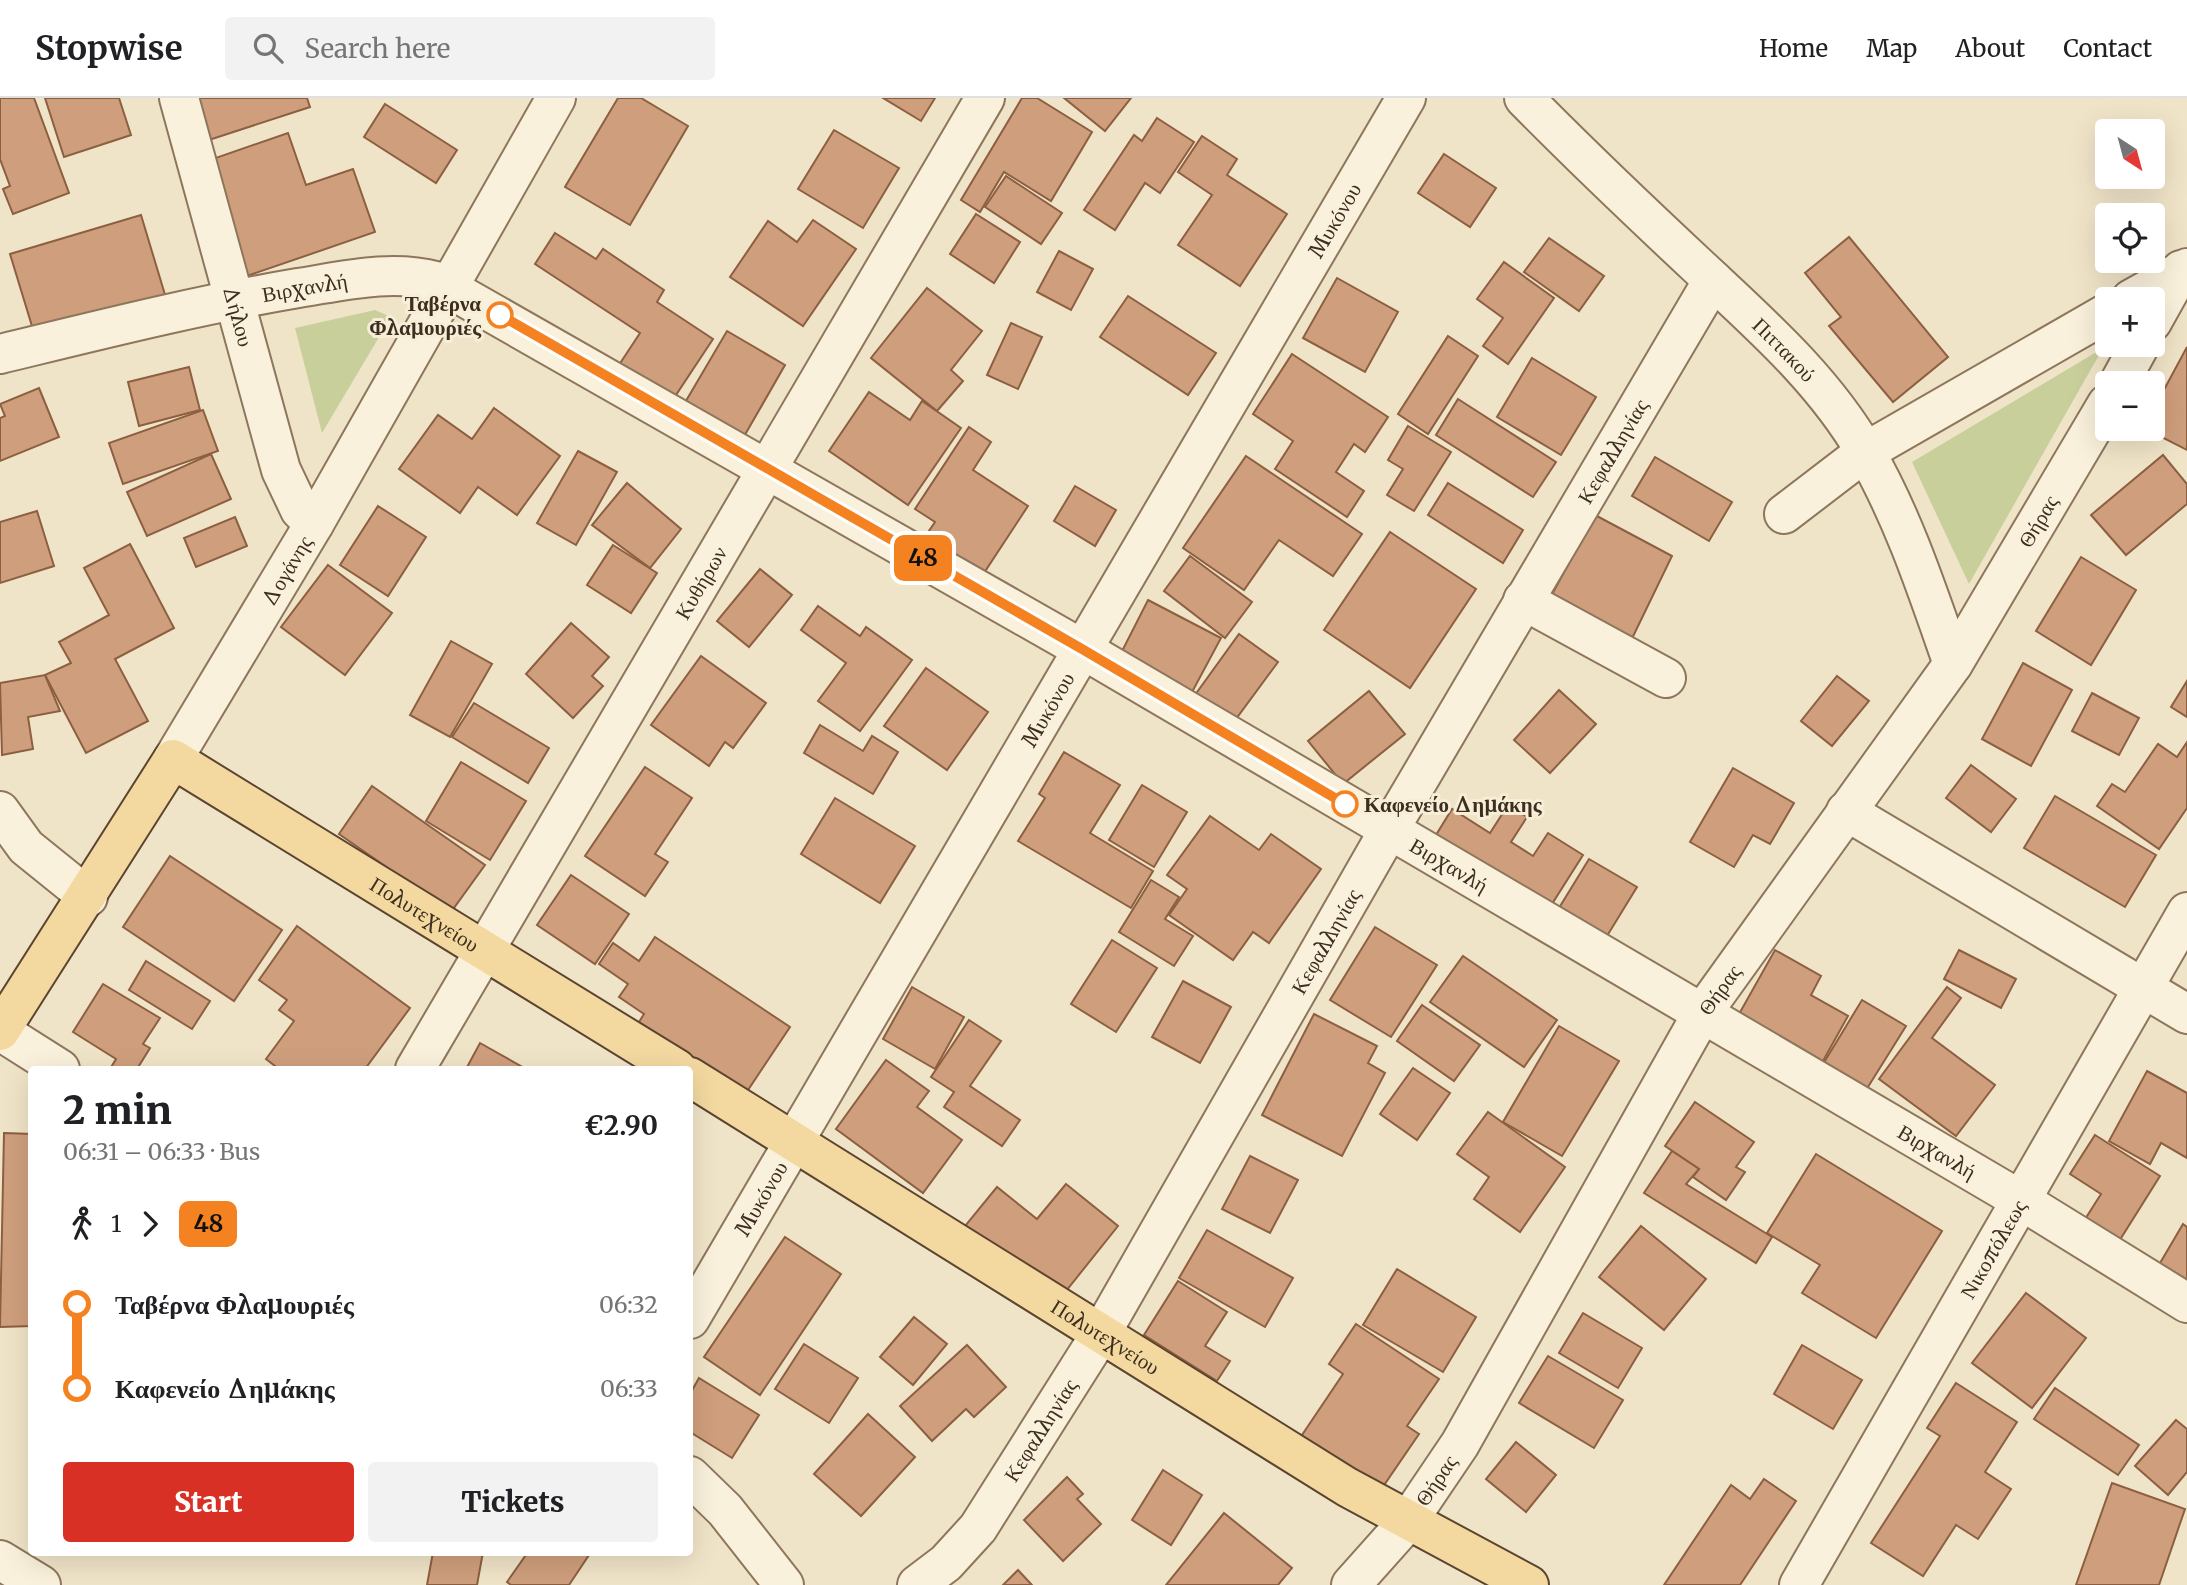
<!DOCTYPE html>
<html lang="en">
<head>
<meta charset="utf-8">
<style>
	:root { --surface:#fff; --page:#f2f2f2; --text:#202124; --muted:#757577; --line:#e0e0e0; --accent:#d93025 }
	body { margin:0; font-family:Merriweather,serif; background:var(--page); color:var(--text); height:100vh; display:flex; flex-direction:column; font-size:26px; white-space:nowrap }
	* { box-sizing:border-box; margin:0 }
	p { font-size:23px; color:var(--muted) }
	.icon { flex:none; width:38px; height:38px; fill:none; stroke:currentColor; stroke-width:2; stroke-linecap:round; stroke-linejoin:round }
	.map { position:relative; flex:1; overflow:hidden }
	.drawer { position:absolute; left:28px; top:968px; width:665px; height:490px; display:flex; flex-direction:column; background:var(--surface); border-radius:7px; box-shadow:0 7px 28px #0002 }
	.drawer>* { flex:none }
	.badge { padding:0 14px; border-radius:10px; font-size:24px; line-height:46px }
	.needle { width:46px; rotate:144deg }
	.buttons { position:absolute; left:2095px; top:21px; display:grid; gap:14px }
	.buttons a { display:grid; place-items:center; width:70px; height:70px; border-radius:7px; background:var(--surface); box-shadow:0 7px 28px #0002; font-size:35px }
	.map>.badge { position:absolute; translate:-50% -50%; box-shadow:0 0 0 4px #fff }
	.legs { display:flex; align-items:center; gap:10px; height:77px; padding:0 35px; font-size:23px }
	.legs p { margin-inline-start:auto }
	.headline { display:flex; align-items:center; justify-content:space-between; height:119px; padding:0 35px }
	h1 { font-size:38px; font-weight:800; line-height:52px }
	.cta { display:flex; gap:14px; margin-top:auto; padding:14px 35px }
	.cta a { flex:1; height:80px; border-radius:7px; background:var(--accent); color:#fff; font-size:28px; font-weight:800; line-height:80px; text-align:center }
	.cta a+a { background:var(--page); color:var(--text) }
	ul { padding:0 35px; list-style:none }
	li { display:flex; align-items:center; gap:24px; height:84px; font-size:26px }
	li i { display:grid; place-items:center; width:10px; height:100%; margin:0 9px; background:currentColor }
	li i::after { content:''; width:18px; height:18px; margin:-9px; border:5px solid; border-radius:50%; background:var(--surface) }
	li p { margin-inline-start:auto }
	li:first-child i { background:linear-gradient(#0000 50%,currentColor 0) }
	li:last-child i { background:linear-gradient(currentColor 50%,#0000 0) }
	header { display:flex; align-items:center; gap:42px; box-sizing:border-box; height:98px; padding:0 35px; background:var(--surface); border-bottom:2px solid var(--line) }
	header strong { font-size:33px }
	nav { display:flex; gap:38px; margin-inline-start:auto; font-size:24px }
	.search { width:490px; height:63px; background:var(--page); display:flex; align-items:center; gap:18px; box-sizing:border-box; padding:0 24px; border-radius:7px; color:var(--muted); font-size:26px }
	.map>svg:first-child { display:block }
	.green { fill:#c9cf9b }
	.building { fill:#cf9f7d; stroke:#8d5f41; stroke-width:2 }
	.lines { fill:none; stroke-linecap:round; stroke-linejoin:round }
	.minor-casing { stroke:#8d765c; stroke-width:42 }
	.major-casing { stroke:#5b4430; stroke-width:42 }
	.minor { stroke:#faf1dc; stroke-width:38 }
	.major { stroke:#f3d9a0; stroke-width:38 }
	.line-1-casing { stroke:#fff; stroke-width:16 }
	.line-1 { stroke:#f58220; stroke-width:10 }
	.stop-1-dot { fill:#fff; stroke:#f58220; stroke-width:3.5 }
	.labels { text-anchor:middle; dominant-baseline:central; stroke-width:6; stroke-linejoin:round; paint-order:stroke }
	.street-label { font-size:21px; fill:#3d2e20; stroke:#f7eed8 }
	.stop-label { font-size:21px; font-weight:bold; fill:#3d2e20; stroke:#f7eed8; text-anchor:end }
</style>
</head>
<body>
<header>
<strong>Stopwise</strong>
<div class="search"><svg class="icon" aria-label="search" viewBox="0 0 24 24"><circle cx="10" cy="10" r="6"/><path d="M15 15l6 6"/></svg>Search here</div>
<nav><a>Home</a><a>Map</a><a>About</a><a>Contact</a></nav>
</header>
<div class="map">
<svg width="2187" height="1487" viewBox="0 0 2187 1487">
	<rect width="100%" height="100%" fill="#f0e4c8"/>
	<g class="green">
		<path d="M375,212L391,219L322,335L295,230Z"/>
		<path d="M2103,250L1969,486L1912,364Z"/>
	</g>
	<g class="building">
		<path d="M0,0H34L69,95L13,116L3,91L10,88L0,61Z"/>
		<path d="M45,0H119L131,37L64,59Z"/>
		<path d="M196,0H307L310,9L209,42Z"/>
		<path d="M618,0H641L688,28L630,127L565,89Z"/>
		<path d="M883,0H935L921,23Z"/>
		<path d="M1022,0H1037L1092,34L1051,103L1004,74L980,114L961,102Z"/>
		<path d="M1064,0H1131L1105,33Z"/>
		<path d="M385,6L457,52L436,85L364,39Z"/>
		<path d="M1157,20L1194,44L1160,95L1145,85L1115,132L1084,112L1134,37L1142,43Z"/>
		<path d="M834,32L899,70L863,130L798,91Z"/>
		<path d="M288,35L306,87L353,71L375,134L244,179L204,64Z"/>
		<path d="M1202,38L1237,61L1227,77L1287,116L1240,188L1178,147L1212,97L1178,74Z"/>
		<path d="M1444,56L1496,90L1470,129L1418,95Z"/>
		<path d="M1006,78L1062,115L1041,146L985,109Z"/>
		<path d="M976,116L1020,144L994,185L950,156Z"/>
		<path d="M141,117L166,200L35,238L10,156Z"/>
		<path d="M813,122L856,151L803,228L730,179L768,123L797,144Z"/>
		<path d="M555,135L596,161L603,151L664,192L657,204L713,241L670,306L617,270L640,235L535,166Z"/>
		<path d="M1849,139L1948,259L1893,304L1829,228L1841,219L1805,175Z"/>
		<path d="M1549,140L1604,178L1579,213L1524,174Z"/>
		<path d="M1059,153L1093,171L1071,212L1037,194Z"/>
		<path d="M1504,164L1554,200L1508,266L1483,248L1503,220L1477,201Z"/>
		<path d="M1337,180L1398,214L1365,274L1303,240Z"/>
		<path d="M927,190L982,233L951,272L963,283L937,313L871,260Z"/>
		<path d="M1128,198L1216,255L1188,297L1100,239Z"/>
		<path d="M1011,225L1042,239L1018,291L987,277Z"/>
		<path d="M727,233L785,267L742,342L683,308Z"/>
		<path d="M1448,238L1478,258L1428,336L1398,316Z"/>
		<path d="M2187,249V352L2146,331H2152V314Z"/>
		<path d="M1292,256L1388,319L1365,354L1354,346L1336,374L1364,393L1347,419L1275,371L1293,343L1253,316Z"/>
		<path d="M1532,260L1596,299L1561,357L1497,319Z"/>
		<path d="M189,269L200,312L139,328L128,284Z"/>
		<path d="M39,290L59,339L0,363V320L5,318L0,306Z"/>
		<path d="M869,294L910,322L922,303L961,330L908,407L829,353Z"/>
		<path d="M1458,301L1556,364L1533,399L1436,337Z"/>
		<path d="M494,310L560,358L517,417L478,389L460,415L399,371L438,317L472,341Z"/>
		<path d="M203,312L218,353L123,386L109,345Z"/>
		<path d="M1408,328L1451,354L1414,413L1387,397L1403,371L1388,362Z"/>
		<path d="M969,329L991,344L973,372L1028,408L980,481L922,443L935,424L915,411Z"/>
		<path d="M578,353L617,374L576,447L537,425Z"/>
		<path d="M211,356L231,401L147,438L127,394Z"/>
		<path d="M2163,357L2187,386V406L2126,457L2091,417Z"/>
		<path d="M1246,358L1362,436L1333,478L1279,442L1244,492L1183,450Z"/>
		<path d="M1655,359L1732,404L1709,443L1632,398Z"/>
		<path d="M627,385L681,431L650,470L592,427Z"/>
		<path d="M1448,385L1523,432L1503,465L1428,417Z"/>
		<path d="M1075,388L1116,412L1095,448L1054,423Z"/>
		<path d="M378,408L426,439L388,498L340,467Z"/>
		<path d="M37,413L54,468L0,485V424Z"/>
		<path d="M1595,417L1672,458L1624,557L1543,513Z"/>
		<path d="M235,419L247,448L196,469L184,440Z"/>
		<path d="M1390,434L1476,491L1410,590L1324,532Z"/>
		<path d="M130,446L174,530L115,561L148,623L86,655L45,577L71,565L59,544L109,517L84,470Z"/>
		<path d="M613,447L657,475L631,515L587,487Z"/>
		<path d="M1190,458L1252,504L1225,540L1164,493Z"/>
		<path d="M2081,459L2136,492L2091,567L2036,533Z"/>
		<path d="M328,467L392,515L345,577L281,529Z"/>
		<path d="M760,471L792,497L749,549L717,523Z"/>
		<path d="M1148,502L1221,540L1191,596L1119,559Z"/>
		<path d="M818,508L860,538L866,529L912,562L860,633L818,603L846,565L801,532Z"/>
		<path d="M571,525L609,559L592,578L603,588L573,620L526,576Z"/>
		<path d="M1239,536L1278,564L1233,625L1195,597Z"/>
		<path d="M451,543L492,566L450,639L410,617Z"/>
		<path d="M701,558L766,605L733,650L725,644L709,668L651,627Z"/>
		<path d="M2023,565L2072,592L2031,668L1982,641Z"/>
		<path d="M926,570L988,614L947,672L884,628Z"/>
		<path d="M45,577L60,613L28,619L33,651L2,657L0,585Z"/>
		<path d="M1837,578L1869,603L1832,648L1801,623Z"/>
		<path d="M2187,583V619L2171,609Z"/>
		<path d="M1559,592L1596,626L1550,675L1514,642Z"/>
		<path d="M1369,593L1405,636L1343,686L1308,643Z"/>
		<path d="M2092,595L2139,620L2119,657L2072,633Z"/>
		<path d="M474,605L549,650L528,685L452,639Z"/>
		<path d="M820,627L863,653L872,638L898,654L873,696L804,655Z"/>
		<path d="M2187,644V710L2159,751L2097,708L2112,686L2125,694L2158,646L2177,659Z"/>
		<path d="M1064,654L1120,687L1090,735L1153,773L1131,810L1018,743L1045,700L1039,696Z"/>
		<path d="M461,664L526,703L490,762L426,723Z"/>
		<path d="M1971,667L2016,701L1991,734L1946,700Z"/>
		<path d="M645,669L692,700L655,756L668,764L645,798L585,758Z"/>
		<path d="M1733,670L1794,705L1770,746L1753,737L1734,769L1690,744Z"/>
		<path d="M1142,687L1187,714L1154,769L1109,742Z"/>
		<path d="M372,688L485,767L451,814L339,736Z"/>
		<path d="M2055,698L2156,757L2125,809L2024,750Z"/>
		<path d="M835,700L915,748L880,805L801,756Z"/>
		<path d="M1508,707L1527,719L1511,744L1533,758L1548,735L1583,757L1550,809L1436,737L1452,711L1490,735Z"/>
		<path d="M1210,718L1259,752L1271,736L1321,771L1269,845L1253,834L1233,862L1169,817L1187,791L1167,777Z"/>
		<path d="M170,758L282,832L234,903L123,829Z"/>
		<path d="M1589,761L1637,789L1607,838L1559,810Z"/>
		<path d="M571,777L629,816L595,866L537,827Z"/>
		<path d="M1151,782L1179,799L1165,821L1193,838L1174,868L1119,834Z"/>
		<path d="M297,828L410,910L365,971H274L275,968L266,961L294,923L279,912L287,902L259,882Z"/>
		<path d="M1375,829L1437,867L1391,939L1330,902Z"/>
		<path d="M655,839L790,929L746,995L639,924L644,916L619,899L628,886L599,866L613,845L639,863Z"/>
		<path d="M1112,842L1157,870L1116,934L1071,906Z"/>
		<path d="M1775,852L1821,878L1811,897L1848,918L1818,972L1734,925Z"/>
		<path d="M1959,852L2016,881L2001,910L1944,881Z"/>
		<path d="M1463,858L1557,922L1524,969L1430,904Z"/>
		<path d="M146,863L210,903L192,931L129,892Z"/>
		<path d="M1183,883L1231,909L1200,965L1152,939Z"/>
		<path d="M103,886L160,920L143,946L150,950L137,971H110L116,961L73,934Z"/>
		<path d="M912,889L964,919L935,971L883,941Z"/>
		<path d="M1947,889L1961,900L1932,940L1995,987L1956,1038L1879,981Z"/>
		<path d="M1862,902L1906,928L1863,997L1820,971Z"/>
		<path d="M1422,907L1480,947L1454,983L1397,943Z"/>
		<path d="M1314,916L1377,948L1368,965L1385,975L1342,1058L1262,1017Z"/>
		<path d="M969,922L1001,943L970,988L1020,1022L1002,1048L944,1009L954,994L931,979Z"/>
		<path d="M1559,928L1619,963L1562,1058L1503,1024Z"/>
		<path d="M480,945L526,971H466Z"/>
		<path d="M886,962L929,993L917,1009L962,1042L923,1095L836,1031Z"/>
		<path d="M1413,970L1450,995L1417,1042L1380,1016Z"/>
		<path d="M2147,973L2187,995V1060L2161,1045L2150,1066L2109,1043Z"/>
		<path d="M1695,1004L1754,1044L1736,1069L1745,1074L1726,1102L1693,1079L1699,1071L1665,1048Z"/>
		<path d="M1488,1014L1565,1069L1520,1134L1474,1101L1489,1079L1457,1056Z"/>
		<path d="M4,1035L32,1036V1228L0,1229Z"/>
		<path d="M2095,1037L2160,1078L2116,1148L2082,1126L2101,1096L2070,1076Z"/>
		<path d="M1672,1053L1699,1071L1686,1086L1772,1139L1756,1165L1644,1095Z"/>
		<path d="M1816,1056L1942,1133L1876,1240L1802,1195L1820,1167L1767,1135Z"/>
		<path d="M1250,1058L1298,1082L1270,1135L1222,1111Z"/>
		<path d="M1066,1086L1118,1128L1058,1203L965,1128L997,1089L1037,1121Z"/>
		<path d="M2183,1126L2187,1129V1190L2156,1172Z"/>
		<path d="M1641,1128L1706,1181L1664,1232L1599,1179Z"/>
		<path d="M1207,1132L1293,1180L1265,1229L1179,1180Z"/>
		<path d="M785,1139L841,1176L760,1297L704,1259Z"/>
		<path d="M1397,1171L1476,1219L1443,1274L1363,1227Z"/>
		<path d="M1178,1183L1227,1214L1205,1248L1230,1263L1217,1283L1144,1237Z"/>
		<path d="M2026,1195L2086,1240L2032,1310L1972,1265Z"/>
		<path d="M1583,1215L1642,1250L1618,1290L1559,1255Z"/>
		<path d="M914,1219L947,1246L913,1287L880,1259Z"/>
		<path d="M1356,1226L1439,1281L1407,1328L1419,1336L1380,1393L1300,1340L1343,1276L1329,1266Z"/>
		<path d="M804,1246L858,1280L829,1325L775,1291Z"/>
		<path d="M967,1247L1006,1289L974,1319L966,1311L932,1343L900,1308Z"/>
		<path d="M1802,1247L1862,1282L1833,1331L1774,1296Z"/>
		<path d="M1548,1258L1623,1302L1594,1350L1519,1305Z"/>
		<path d="M699,1280L759,1317L732,1360L690,1334V1296Z"/>
		<path d="M1956,1285L2017,1324L1985,1374L2011,1391L1978,1441L1956,1427L1923,1478L1871,1445L1940,1338L1927,1330Z"/>
		<path d="M2055,1290L2139,1347L2118,1377L2034,1321Z"/>
		<path d="M868,1316L915,1359L861,1418L814,1376Z"/>
		<path d="M2176,1322L2187,1331V1374L2168,1397L2135,1368Z"/>
		<path d="M1516,1344L1556,1377L1526,1414L1486,1381Z"/>
		<path d="M1163,1372L1202,1397L1171,1447L1132,1422Z"/>
		<path d="M1067,1379L1083,1396L1077,1401L1101,1426L1063,1463L1024,1422Z"/>
		<path d="M1764,1381L1796,1403L1740,1487H1664L1731,1387L1750,1401Z"/>
		<path d="M2112,1385L2185,1411L2159,1487H2076Z"/>
		<path d="M1224,1415L1292,1470L1278,1487H1166Z"/>
		<path d="M433,1454H483L477,1487H427Z"/>
		<path d="M528,1454H591L569,1487H511L507,1484Z"/>
		<path d="M1018,1472L1032,1487H1003Z"/>
	</g>
	<g class="lines">
		<defs>
			<g id="minor">
				<path id="s1" d="M179,0L281,372L300,412L314,426"/>
				<path id="s2" d="M1524,0C1581,58 1640,114 1700,170C1761,227 1824,282 1866,355C1904,421 1928,495 1953,566"/>
				<path d="M2131,201L2187,170"/>
				<path d="M2152,224L2181,172"/>
				<path id="s3" d="M0,256C99,232 198,207 298,190C343,183 391,171 436,183L1082,551L2022,1103L2187,1205"/>
				<path d="M2119,285L2140,247"/>
				<path d="M1784,416L1865,354L2107,215"/>
				<path d="M1523,502L1666,580"/>
				<path id="s4" d="M173,661L314,426L556,0"/>
				<path d="M0,713L26,749L88,799"/>
				<path d="M1846,713L2187,916"/>
				<path d="M0,933L60,971"/>
				<path id="s5" d="M415,971L985,0"/>
				<path id="s6" d="M690,1221L1406,0"/>
				<path d="M690,1378L725,1412L784,1487"/>
				<path d="M0,1462L41,1487"/>
				<path id="s7" d="M917,1487L946,1465L978,1430L1100,1237L1389,732L1713,182"/>
				<path id="s8" d="M1351,1487L1408,1423L1460,1346L1703,914L1953,566L2107,306"/>
				<path id="s9" d="M1799,1487L2187,814"/>
			</g>
			<g id="major">
				<path id="s10" d="M0,933L173,661L677,971"/>
				<path id="s11" d="M690,979L1347,1389L1529,1487"/>
			</g>
		</defs>
		<use href="#minor" class="minor-casing"/>
		<use href="#major" class="major-casing"/>
		<use href="#minor" class="minor"/>
		<use href="#major" class="major"/>
	</g>
	<g class="lines">
		<defs>
			<path id="line-1" d="M500,217L1082,551L1345,706"/>
		</defs>
		<use href="#line-1" class="line-1-casing"/>
		<use href="#line-1" class="line-1"/>
	</g>
	<g class="stop-1-dot">
		<circle cx="500" cy="217" r="12"/>
		<circle cx="1345" cy="706" r="12"/>
	</g>
	<g class="labels">
		<g class="street-label">
			<text stroke="none"><textPath href="#s6" startOffset="1274">Μυκόνου</textPath></text>
			<text stroke="none"><textPath href="#s3" startOffset="312">Βιρχανλή</textPath></text>
			<text stroke="none"><textPath href="#s1" startOffset="226">Δήλου</textPath></text>
			<text stroke="none"><textPath href="#s2" startOffset="362">Πιττακού</textPath></text>
			<text stroke="none"><textPath href="#s7" startOffset="1334">Κεφαλληνίας</textPath></text>
			<text stroke="none"><textPath href="#s8" startOffset="1269">Θήρας</textPath></text>
			<text stroke="none"><textPath href="#s4" startOffset="220">Δογάνης</textPath></text>
			<text stroke="none"><textPath href="#s5" startOffset="564">Κυθήρων</textPath></text>
			<text stroke="none"><textPath href="#s6" startOffset="707">Μυκόνου</textPath></text>
			<text stroke="none"><textPath href="#s3" startOffset="1614">Βιρχανλή</textPath></text>
			<text stroke="none"><textPath href="#s10" startOffset="618">Πολυτεχνείου</textPath></text>
			<text stroke="none"><textPath href="#s7" startOffset="766">Κεφαλληνίας</textPath></text>
			<text stroke="none"><textPath href="#s8" startOffset="702">Θήρας</textPath></text>
			<text stroke="none"><textPath href="#s3" startOffset="2180">Βιρχανλή</textPath></text>
			<text stroke="none"><textPath href="#s6" startOffset="140">Μυκόνου</textPath></text>
			<text stroke="none"><textPath href="#s9" startOffset="388">Νικοπόλεως</textPath></text>
			<text stroke="none"><textPath href="#s11" startOffset="490">Πολυτεχνείου</textPath></text>
			<text stroke="none"><textPath href="#s7" startOffset="200">Κεφαλληνίας</textPath></text>
			<text stroke="none"><textPath href="#s8" startOffset="135">Θήρας</textPath></text>
		</g>
		<g class="stop-label">
			<text x="481" y="205">Ταβέρνα<tspan x="481" dy="24">Φλαμουριές</tspan></text>
			<text x="1364" y="706" text-anchor="start">Καφενείο Δημάκης</text>
		</g>
	</g>
</svg>
<div class="buttons">
<a><svg class="needle" viewBox="-14 -14 28 28"><path d="M0-13l5 13h-10z" fill="#e53935"/><path d="M0 13l5-13h-10z" fill="#757577"/></svg></a>
<a><svg class="icon" aria-label="locate" viewBox="0 0 24 24"><circle cx="12" cy="12" r="6"/><path d="M12 2v4M12 18v4M2 12h4M18 12h4"/></svg></a>
<a>+</a>
<a>−</a>
</div>
<b class="badge" style="left:923px;top:460px;background:#f58220;color:#111">48</b>
<section class="drawer">
<div class="headline"><div><h1>2 min</h1><p>06:31 – 06:33 · Bus</p></div><b>€2.90</b></div>
<div class="legs"><svg class="icon" aria-label="walk" viewBox="0 0 24 24"><circle cx="13" cy="4" r="2"/><path d="M13 8l-2 6 4 7M11 14l-3 7M7 12l3-4h3l4 4"/></svg>1<svg class="icon" aria-label="forward" viewBox="0 0 24 24"><path d="M9 5l7 7-7 7"/></svg><b class="badge" style="background:#f58220;color:#111">48</b></div>
<ul>
<li><i style="color:#f58220"></i><b>Ταβέρνα Φλαμουριές</b><p>06:32</p></li>
<li><i style="color:#f58220"></i><b>Καφενείο Δημάκης</b><p>06:33</p></li>
</ul>
<div class="cta"><a>Start</a><a>Tickets</a></div>
</section>
</div>
</body>
</html>
